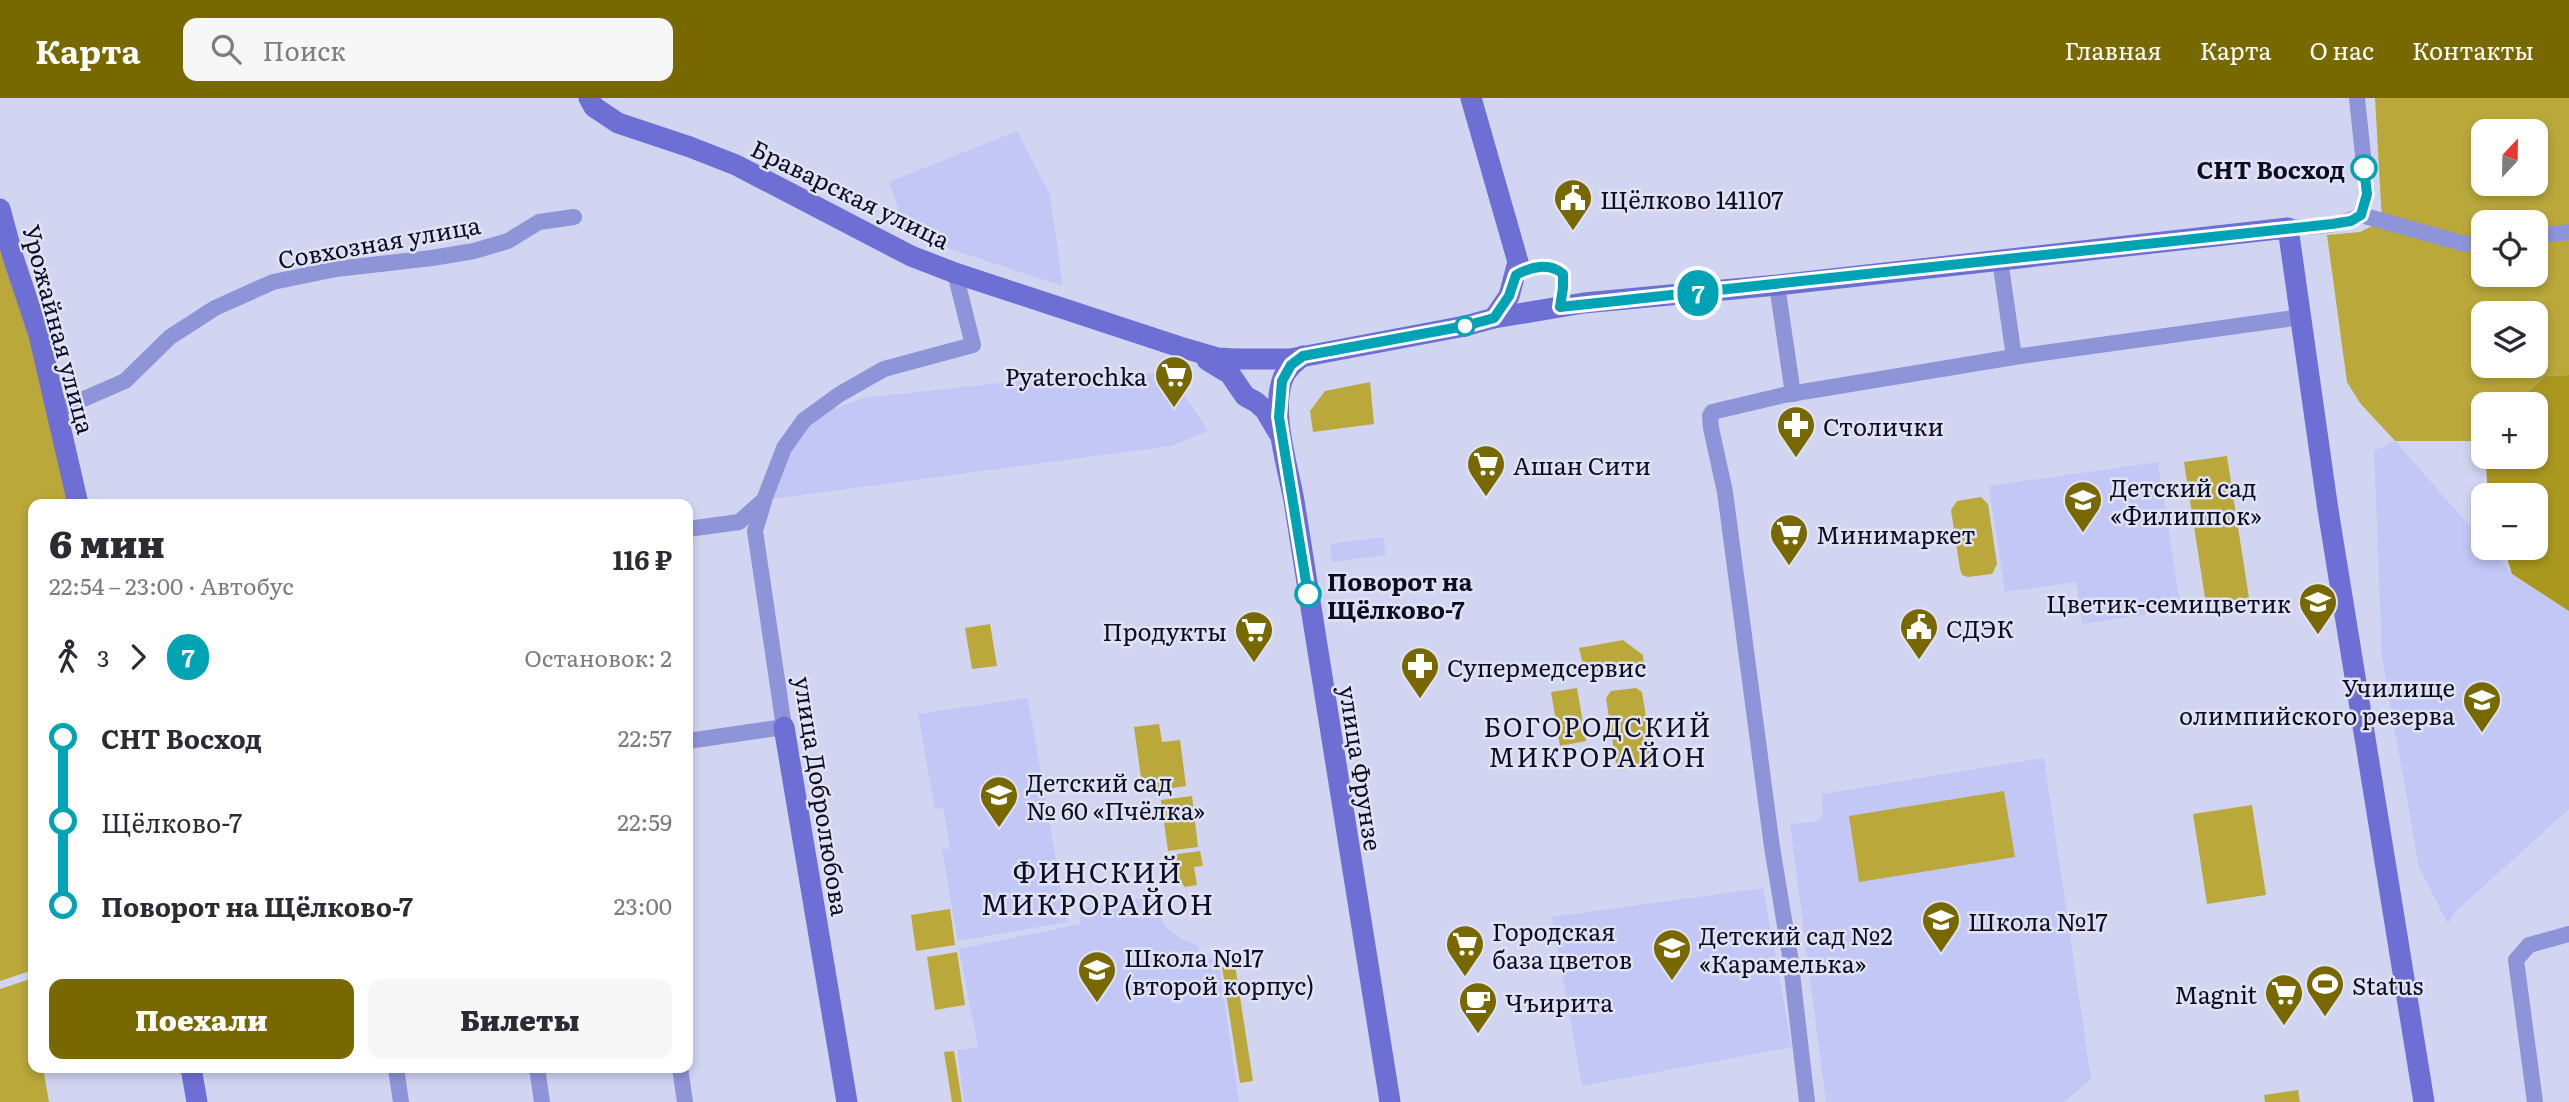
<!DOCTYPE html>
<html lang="ru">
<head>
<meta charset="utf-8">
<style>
	:root { --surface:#fff; --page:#f7f7f7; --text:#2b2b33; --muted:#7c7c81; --accent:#776900 }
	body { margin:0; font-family:Literata,serif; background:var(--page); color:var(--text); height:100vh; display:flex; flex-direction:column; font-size:26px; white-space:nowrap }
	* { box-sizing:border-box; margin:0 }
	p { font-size:23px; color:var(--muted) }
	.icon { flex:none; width:38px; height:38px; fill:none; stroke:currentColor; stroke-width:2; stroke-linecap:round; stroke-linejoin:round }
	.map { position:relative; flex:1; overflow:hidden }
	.side { position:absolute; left:28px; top:401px; width:665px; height:574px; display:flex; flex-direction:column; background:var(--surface); border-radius:14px; box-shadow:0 4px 10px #0003 }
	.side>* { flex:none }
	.badge { padding:0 14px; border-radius:23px; font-size:24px; line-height:46px }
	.needle { width:46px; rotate:22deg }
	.buttons { position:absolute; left:2471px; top:21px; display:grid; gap:14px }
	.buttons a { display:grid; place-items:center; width:77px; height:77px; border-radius:14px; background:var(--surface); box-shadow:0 4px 10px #0003; font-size:35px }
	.map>.badge { position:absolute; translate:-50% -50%; box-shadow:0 0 0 4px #fff }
	.legs { display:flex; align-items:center; gap:10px; height:77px; padding:0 21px; font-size:23px }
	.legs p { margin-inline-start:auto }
	.headline { display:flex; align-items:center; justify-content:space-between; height:119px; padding:0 21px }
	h1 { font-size:38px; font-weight:800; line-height:52px }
	.button { display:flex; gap:14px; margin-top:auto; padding:14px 21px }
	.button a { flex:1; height:80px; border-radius:14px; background:var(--accent); color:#fff; font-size:28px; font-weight:800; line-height:80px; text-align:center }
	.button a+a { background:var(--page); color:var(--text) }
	ul { padding:0 21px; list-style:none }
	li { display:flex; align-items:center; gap:24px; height:84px; font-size:26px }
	li i { display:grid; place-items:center; width:10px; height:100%; margin:0 9px; background:currentColor }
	li i::after { content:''; width:18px; height:18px; margin:-9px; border:5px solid; border-radius:50%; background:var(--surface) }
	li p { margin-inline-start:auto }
	li:first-child i { background:linear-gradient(#0000 50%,currentColor 0) }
	li:last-child i { background:linear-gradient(currentColor 50%,#0000 0) }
	header { display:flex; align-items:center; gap:42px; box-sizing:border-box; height:98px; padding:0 35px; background:var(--accent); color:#fff }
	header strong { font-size:33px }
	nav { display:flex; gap:38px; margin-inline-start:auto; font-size:24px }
	.search { width:490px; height:63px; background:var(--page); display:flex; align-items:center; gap:18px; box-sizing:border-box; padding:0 24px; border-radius:14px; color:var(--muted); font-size:26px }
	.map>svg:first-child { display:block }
	.built { fill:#c2c7f6 }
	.green { fill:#baa83b; fill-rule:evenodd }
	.forest { fill:#aa981e }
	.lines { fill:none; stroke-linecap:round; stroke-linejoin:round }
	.street { stroke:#8e94d8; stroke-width:16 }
	.secondary { stroke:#6e6fd5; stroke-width:21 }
	.line-1-casing { stroke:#fff; stroke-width:16 }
	.line-1 { stroke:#00a3b4; stroke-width:10 }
	.stop-1-dot { fill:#fff; stroke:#00a3b4; stroke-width:3.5 }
	.labels { text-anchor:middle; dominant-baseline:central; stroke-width:5; stroke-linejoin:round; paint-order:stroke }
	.stop-label { font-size:24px; font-weight:bold; fill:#0c0c25; stroke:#e1e3f2; text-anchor:end }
	.street-label { font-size:24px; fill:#0c0c25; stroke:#e1e3f2 }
	.poi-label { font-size:24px; fill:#0c0c25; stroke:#e1e3f2; text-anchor:start }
	.neighbourhood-label { font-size:26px; letter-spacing:2px; fill:#0c0c25; stroke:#e1e3f2 }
	.quarter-label { font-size:28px; letter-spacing:2px; fill:#0c0c25; stroke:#e1e3f2 }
</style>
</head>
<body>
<header>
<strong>Карта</strong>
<div class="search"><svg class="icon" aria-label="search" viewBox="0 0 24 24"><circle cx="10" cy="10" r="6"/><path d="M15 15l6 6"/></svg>Поиск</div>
<nav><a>Главная</a><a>Карта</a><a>О нас</a><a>Контакты</a></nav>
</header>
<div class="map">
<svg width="2569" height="1004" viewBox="0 0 2569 1004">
	<rect width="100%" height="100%" fill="#d2d5f2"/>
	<g class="built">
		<path d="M1017,33L1050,97L1063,188L908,137L889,84Z"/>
		<path d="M1168,275L1176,284L1208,333L1171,348L764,402L804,322L863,300L1081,276Z"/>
		<path d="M2395,343L2483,443V450H2490L2512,476L2569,513V711L2455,814L2448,826L2419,769L2382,560L2374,353Z"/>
		<path d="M2158,364L2181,511L2082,526L2076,484L2005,494L1989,388Z"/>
		<path d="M1383,439L1386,457L1332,464L1330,446Z"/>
		<path d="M1028,600L1067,824L958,843L942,752L950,750L943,710L935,711L918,616Z"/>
		<path d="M2044,660L2091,981L2064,1004H1826L1790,726L1815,724L1823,718L1822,696Z"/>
		<path d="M1763,790L1792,949L1582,988L1552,819Z"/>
		<path d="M1151,799L1165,828L1180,840L1198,848L1201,862L1218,860L1239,1004H964L957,952L978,949L959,851L1080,826L1079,811Z"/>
	</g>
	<g class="green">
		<path d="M2375,0H2569V277L2546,278L2524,297L2525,306H2483V343H2395L2360,305L2347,284L2327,137L2360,134L2382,123ZM2483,33H2536V86H2483ZM2483,124H2536V177H2483ZM2483,215H2536V268H2483Z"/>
		<path d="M0,145L31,235L70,406H33V872L0,883Z"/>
		<path d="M1370,284L1374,326L1313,334L1310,313L1325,293Z"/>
		<path d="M2227,358L2249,500L2206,506L2184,364Z"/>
		<path d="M1981,399L1988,406L1997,466L1992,476L1968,479L1962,477L1960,471L1951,412L1957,403Z"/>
		<path d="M990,526L997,568L972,571L965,530Z"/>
		<path d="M1623,542L1643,557L1644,568L1585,575L1579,550Z"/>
		<path d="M1577,590L1586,643L1560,648L1551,594Z"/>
		<path d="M1636,590L1642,594L1653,663V666L1620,672L1616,666L1606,600L1611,593Z"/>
		<path d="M1159,626L1162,644L1180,642L1186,688L1143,694L1134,629Z"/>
		<path d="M2004,693L2015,759L1859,784L1849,718Z"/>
		<path d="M1192,698L1198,749L1168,753L1161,702Z"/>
		<path d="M2252,707L2266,797L2207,806L2193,716Z"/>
		<path d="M1200,753L1203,768L1194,769L1197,787L1185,789L1173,773L1171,757Z"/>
		<path d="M950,811L955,847L916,853L911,817Z"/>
		<path d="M957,854L965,907L935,912L927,859Z"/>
		<path d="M1235,867L1253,983L1240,985L1222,869Z"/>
		<path d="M30,881V899L33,919V970H43L49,1004H0V891Z"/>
		<path d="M954,953L962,1004H952L944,954Z"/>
		<path d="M2298,992L2300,1004H2265L2264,997Z"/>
	</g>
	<path class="forest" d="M2569,277V513L2512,476L2504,450H2536V397H2488L2486,368L2490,359H2536V306H2525L2524,297L2546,278Z"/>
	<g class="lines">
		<g class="street">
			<path d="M2361,117L2465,146L2483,144"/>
			<path d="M2288,130C2313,128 2340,129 2361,117L2367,96L2357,0"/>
			<path d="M2536,138L2569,134"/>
			<path d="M2000,162L2014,259"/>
			<path d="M1777,187L1793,296"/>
			<path d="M56,313L125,283L170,239L215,210L273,184L336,171L432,160L474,153L508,143L539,124L574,119"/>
			<path d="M688,431L739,424L764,402L784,350L804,322L840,296L884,271L973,247L955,175"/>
			<path d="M688,643L784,629L755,433L764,403"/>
			<path d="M396,970L401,1004"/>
			<path d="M537,970L542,1004"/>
			<path d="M680,970L685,1004"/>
			<path d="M1807,1004L1790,858L1772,749L1725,394L1711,330L1710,318L1712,314L1784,297L2014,259L2301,219"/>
			<path d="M2535,1004L2516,862L2529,847L2569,836"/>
		</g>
		<g class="secondary">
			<path d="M589,0L594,9L618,25L690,49L736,67L911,158L955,175L1180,249L1218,260L1235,261H1290L1465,228L1494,220L1584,205L1777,187L2288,130L2328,412L2424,1004"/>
			<path d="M1471,0L1518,164L1509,198L1494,220"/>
			<path d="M0,111L13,159L39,237L78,406"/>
			<path d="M1303,258C1294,265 1285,272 1282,283C1271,317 1288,369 1294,403L1390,1004"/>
			<path d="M1207,262L1230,276L1245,298L1256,304L1265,312L1278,334"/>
			<path d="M784,629L847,1004"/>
			<path d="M191,970L197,1004"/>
		</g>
	</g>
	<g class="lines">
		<defs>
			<path id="line-1" d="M1308,496L1279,319L1282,283L1291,267L1303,258L1465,228L1494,220L1509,198L1516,177C1530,169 1549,164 1563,176V190L1560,209L2332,126L2351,123L2361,117L2367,96L2364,70"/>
		</defs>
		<use href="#line-1" class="line-1-casing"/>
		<use href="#line-1" class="line-1"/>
	</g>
	<defs>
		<symbol id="civic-pin" viewBox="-11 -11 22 30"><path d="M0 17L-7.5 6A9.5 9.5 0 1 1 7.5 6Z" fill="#776900" stroke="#e1e3f2"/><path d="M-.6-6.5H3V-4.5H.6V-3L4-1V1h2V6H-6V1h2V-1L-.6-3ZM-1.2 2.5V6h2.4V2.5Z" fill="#fff"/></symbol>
		<symbol id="supermarket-pin" viewBox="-11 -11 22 30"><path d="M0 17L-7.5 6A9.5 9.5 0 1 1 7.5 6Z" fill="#776900" stroke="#e1e3f2"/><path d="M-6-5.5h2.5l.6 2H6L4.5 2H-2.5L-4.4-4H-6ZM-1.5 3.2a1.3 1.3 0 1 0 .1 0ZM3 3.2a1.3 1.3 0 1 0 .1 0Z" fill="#fff"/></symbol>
		<symbol id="pharmacy-pin" viewBox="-11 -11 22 30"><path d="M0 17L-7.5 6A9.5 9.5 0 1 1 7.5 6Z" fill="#776900" stroke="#e1e3f2"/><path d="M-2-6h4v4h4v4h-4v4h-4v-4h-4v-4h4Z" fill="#fff"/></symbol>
		<symbol id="school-pin" viewBox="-11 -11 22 30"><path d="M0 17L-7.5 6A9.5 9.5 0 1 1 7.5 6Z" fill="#776900" stroke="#e1e3f2"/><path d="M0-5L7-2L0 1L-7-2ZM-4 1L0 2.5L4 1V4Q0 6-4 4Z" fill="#fff"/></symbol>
		<symbol id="university-pin" viewBox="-11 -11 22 30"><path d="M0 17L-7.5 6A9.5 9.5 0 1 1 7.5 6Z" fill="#776900" stroke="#e1e3f2"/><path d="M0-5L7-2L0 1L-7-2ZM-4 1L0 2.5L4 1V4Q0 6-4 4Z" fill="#fff"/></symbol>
		<symbol id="stadium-pin" viewBox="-11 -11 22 30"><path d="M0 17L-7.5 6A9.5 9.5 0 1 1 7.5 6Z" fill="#776900" stroke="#e1e3f2"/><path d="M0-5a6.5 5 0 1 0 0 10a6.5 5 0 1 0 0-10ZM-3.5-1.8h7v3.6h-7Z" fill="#fff"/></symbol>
		<symbol id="cafe-pin" viewBox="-11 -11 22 30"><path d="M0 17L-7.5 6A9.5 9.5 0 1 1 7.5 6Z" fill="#776900" stroke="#e1e3f2"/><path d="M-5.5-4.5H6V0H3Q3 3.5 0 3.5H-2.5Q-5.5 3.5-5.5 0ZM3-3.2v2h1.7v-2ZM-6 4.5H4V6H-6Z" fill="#fff"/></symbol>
	</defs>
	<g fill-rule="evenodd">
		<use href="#civic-pin" x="1551" y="78" width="44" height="60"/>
		<use href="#supermarket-pin" x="1152" y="255" width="44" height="60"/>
		<use href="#pharmacy-pin" x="1774" y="305" width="44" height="60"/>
		<use href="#supermarket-pin" x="1464" y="344" width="44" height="60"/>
		<use href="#school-pin" x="2061" y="380" width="44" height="60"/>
		<use href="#supermarket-pin" x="1767" y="413" width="44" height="60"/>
		<use href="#school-pin" x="2296" y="482" width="44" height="60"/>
		<use href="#civic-pin" x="1897" y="507" width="44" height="60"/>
		<use href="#supermarket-pin" x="1232" y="510" width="44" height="60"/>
		<use href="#pharmacy-pin" x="1398" y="546" width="44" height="60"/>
		<use href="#university-pin" x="2460" y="580" width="44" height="60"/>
		<use href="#school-pin" x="977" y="675" width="44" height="60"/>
		<use href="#school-pin" x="1919" y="800" width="44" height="60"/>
		<use href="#supermarket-pin" x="1443" y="824" width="44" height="60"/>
		<use href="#school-pin" x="1650" y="828" width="44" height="60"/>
		<use href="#school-pin" x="1075" y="850" width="44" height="60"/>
		<use href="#stadium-pin" x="2303" y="864" width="44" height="60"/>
		<use href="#supermarket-pin" x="2262" y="873" width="44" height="60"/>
		<use href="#cafe-pin" x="1456" y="881" width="44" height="60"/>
	</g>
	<g class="stop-1-dot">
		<circle cx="2364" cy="70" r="12"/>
		<circle cx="1465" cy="228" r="9"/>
		<circle cx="1308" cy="496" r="12"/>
	</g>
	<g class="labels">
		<g class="stop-label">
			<text x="2345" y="70">СНТ Восход</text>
			<text x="1327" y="482" text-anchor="start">Поворот на<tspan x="1327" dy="28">Щёлково-7</tspan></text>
		</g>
		<g class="street-label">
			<text transform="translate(851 95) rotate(26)">Браварская улица</text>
			<text transform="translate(379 143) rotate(-10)">Совхозная улица</text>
			<text transform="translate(60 231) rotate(75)">Урожайная улица</text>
			<text transform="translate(1362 670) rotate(81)">улица Фрунзе</text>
			<text transform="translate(823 698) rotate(81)">улица Добролюбова</text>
		</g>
		<g class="poi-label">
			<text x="1600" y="100">Щёлково 141107</text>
			<text x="1147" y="277" text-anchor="end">Pyaterochka</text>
			<text x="1823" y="327">Столички</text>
			<text x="1513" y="366">Ашан Сити</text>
			<text x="2110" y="388">Детский сад<tspan x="2110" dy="28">«Филиппок»</tspan></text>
			<text x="1816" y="435">Минимаркет</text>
			<text x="2291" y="504" text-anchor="end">Цветик-семицветик</text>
			<text x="1946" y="529">СДЭК</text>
			<text x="1227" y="532" text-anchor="end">Продукты</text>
			<text x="1447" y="568">Супермедсервис</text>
			<text x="2455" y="588" text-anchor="end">Училище<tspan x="2455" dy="28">олимпийского резерва</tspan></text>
			<text x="1026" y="683">Детский сад<tspan x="1026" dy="28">№ 60 «Пчёлка»</tspan></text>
			<text x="1968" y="822">Школа №17</text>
			<text x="1492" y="832">Городская<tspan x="1492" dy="28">база цветов</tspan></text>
			<text x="1699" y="836">Детский сад №2<tspan x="1699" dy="28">«Карамелька»</tspan></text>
			<text x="1124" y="858">Школа №17<tspan x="1124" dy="28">(второй корпус)</tspan></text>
			<text x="2352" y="886">Status</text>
			<text x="2257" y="895" text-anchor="end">Magnit</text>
			<text x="1505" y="903">Чъирита</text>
		</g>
		<g class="neighbourhood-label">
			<text x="1598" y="627">БОГОРОДСКИЙ<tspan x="1598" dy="30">МИКРОРАЙОН</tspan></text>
		</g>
		<g class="quarter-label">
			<text x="1098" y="773">ФИНСКИЙ<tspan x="1098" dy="32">МИКРОРАЙОН</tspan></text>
		</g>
	</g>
</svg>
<div class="buttons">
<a><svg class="needle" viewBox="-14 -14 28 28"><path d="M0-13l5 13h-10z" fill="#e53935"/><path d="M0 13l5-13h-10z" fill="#7c7c81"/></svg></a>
<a><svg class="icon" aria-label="locate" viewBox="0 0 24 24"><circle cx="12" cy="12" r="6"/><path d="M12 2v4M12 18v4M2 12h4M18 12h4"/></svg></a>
<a><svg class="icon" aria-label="layers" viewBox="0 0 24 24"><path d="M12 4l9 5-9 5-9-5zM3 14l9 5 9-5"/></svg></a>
<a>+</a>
<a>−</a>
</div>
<b class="badge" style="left:1698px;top:195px;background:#00a3b4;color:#fff">7</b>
<section class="side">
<div class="headline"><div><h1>6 мин</h1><p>22:54 – 23:00 · Автобус</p></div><b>116 ₽</b></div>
<div class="legs"><svg class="icon" aria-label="walk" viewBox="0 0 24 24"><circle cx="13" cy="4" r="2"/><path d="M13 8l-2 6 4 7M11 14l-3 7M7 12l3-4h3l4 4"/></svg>3<svg class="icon" aria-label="forward" viewBox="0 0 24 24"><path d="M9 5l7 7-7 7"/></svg><b class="badge" style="background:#00a3b4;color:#fff">7</b><p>Остановок: 2</p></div>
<ul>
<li><i style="color:#00a3b4"></i><b>СНТ Восход</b><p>22:57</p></li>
<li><i style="color:#00a3b4"></i><span>Щёлково-7</span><p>22:59</p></li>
<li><i style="color:#00a3b4"></i><b>Поворот на Щёлково-7</b><p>23:00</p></li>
</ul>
<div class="button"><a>Поехали</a><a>Билеты</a></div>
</section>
</div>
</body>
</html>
